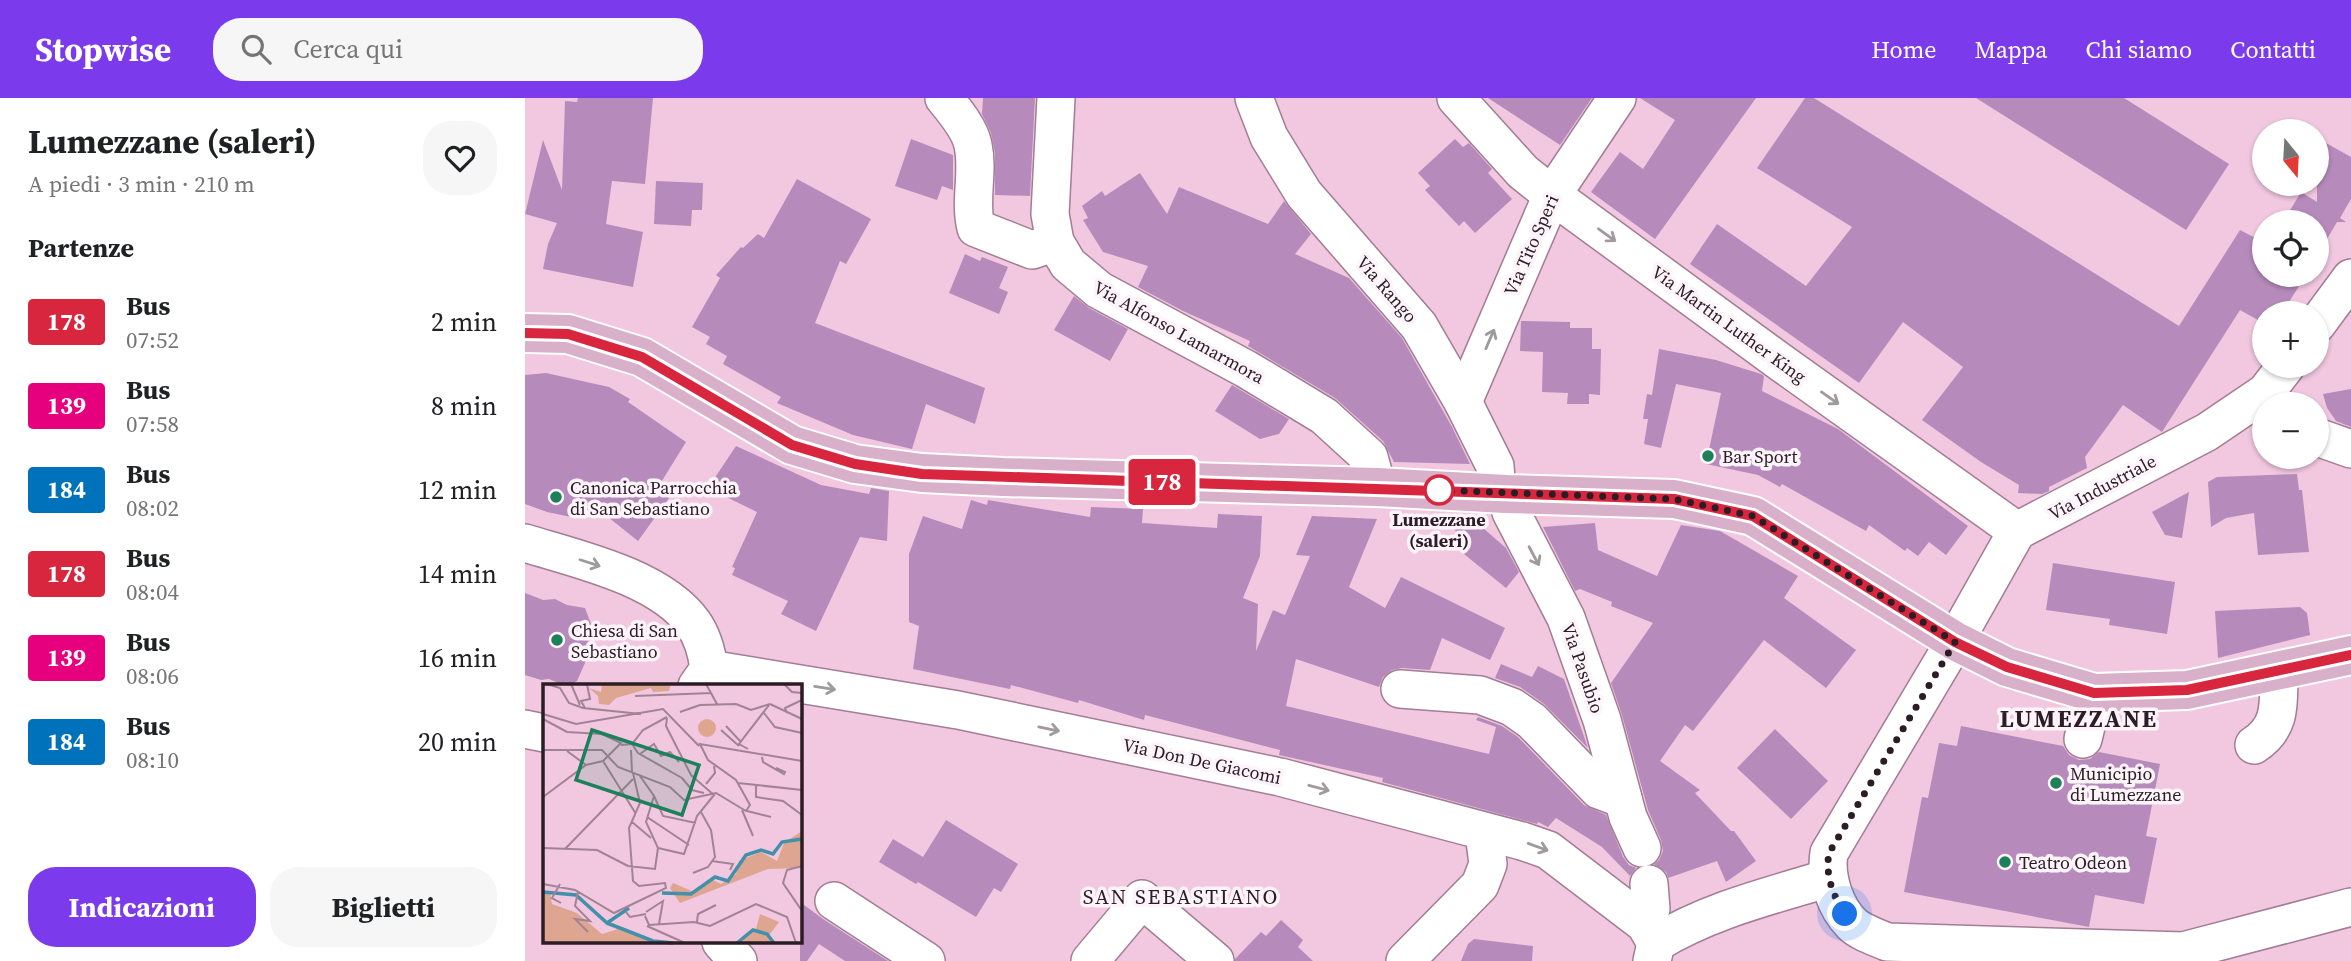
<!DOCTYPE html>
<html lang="it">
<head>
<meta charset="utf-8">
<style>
	:root { --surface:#fff; --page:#f6f6f6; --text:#202124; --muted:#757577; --accent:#7c3aed }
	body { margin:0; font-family:"Source Serif 4",serif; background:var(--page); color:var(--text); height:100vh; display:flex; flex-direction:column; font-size:26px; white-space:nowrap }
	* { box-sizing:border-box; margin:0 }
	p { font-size:23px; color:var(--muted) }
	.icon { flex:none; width:38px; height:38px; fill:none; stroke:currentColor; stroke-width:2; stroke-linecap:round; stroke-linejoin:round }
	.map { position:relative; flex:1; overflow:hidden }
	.drawer { display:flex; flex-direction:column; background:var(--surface); width:525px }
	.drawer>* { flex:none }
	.badge { padding:0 14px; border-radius:5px; font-size:24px; line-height:46px }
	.needle { width:46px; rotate:162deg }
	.controls { position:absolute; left:1727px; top:21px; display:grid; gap:14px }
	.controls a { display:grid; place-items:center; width:77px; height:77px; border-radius:50%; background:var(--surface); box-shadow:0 2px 5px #0004; font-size:35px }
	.you { position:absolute; width:35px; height:35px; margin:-18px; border:5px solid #fff; border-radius:50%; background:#1a73e8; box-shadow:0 0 0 10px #1a73e833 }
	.map>.badge { position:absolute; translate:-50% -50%; box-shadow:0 0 0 4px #fff }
	h2 { padding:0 28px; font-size:26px; line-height:63px }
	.round { display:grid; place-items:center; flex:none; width:74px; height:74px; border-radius:28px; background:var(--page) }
	.head { display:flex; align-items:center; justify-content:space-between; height:119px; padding:0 28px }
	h1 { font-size:33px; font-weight:700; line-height:52px }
	.cta { display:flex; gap:14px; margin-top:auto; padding:14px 28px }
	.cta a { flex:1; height:80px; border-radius:28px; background:var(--accent); color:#fff; font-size:28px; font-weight:700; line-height:80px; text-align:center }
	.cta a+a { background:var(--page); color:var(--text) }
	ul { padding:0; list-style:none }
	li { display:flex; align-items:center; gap:21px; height:84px; padding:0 28px }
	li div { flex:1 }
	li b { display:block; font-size:26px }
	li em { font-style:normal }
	li .badge { min-width:77px; font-weight:700; text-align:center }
	header { display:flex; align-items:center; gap:42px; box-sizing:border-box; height:98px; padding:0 35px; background:var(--accent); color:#fff }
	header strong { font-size:33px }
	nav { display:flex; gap:38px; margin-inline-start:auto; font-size:24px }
	.search { width:490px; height:63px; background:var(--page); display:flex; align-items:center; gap:18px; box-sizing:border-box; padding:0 24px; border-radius:28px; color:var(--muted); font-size:26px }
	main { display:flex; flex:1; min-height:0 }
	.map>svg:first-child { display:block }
	.building { fill:#b68bbc }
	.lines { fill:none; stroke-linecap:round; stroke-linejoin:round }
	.minor-casing { stroke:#a27d93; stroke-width:40 }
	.major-casing { stroke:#fff; stroke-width:42 }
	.minor { stroke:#fff; stroke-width:37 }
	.major { stroke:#d9b0c9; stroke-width:38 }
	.oneway { stroke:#a0999d }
	.line-casing { stroke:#fff; stroke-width:16 }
	.line { stroke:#d7263d; stroke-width:10 }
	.walk { stroke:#2b1c25; stroke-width:7; stroke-dasharray:0 12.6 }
	.poi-dot { fill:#1c815b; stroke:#fdf4f9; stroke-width:2.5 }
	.stop-dot { fill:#fff; stroke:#d7263d; stroke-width:3.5 }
	.labels { text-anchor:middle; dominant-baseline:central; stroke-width:7; stroke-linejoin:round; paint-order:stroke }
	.street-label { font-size:18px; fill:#2b1c25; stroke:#fdf4f9 }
	.poi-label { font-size:18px; fill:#2b1c25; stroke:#fdf4f9; text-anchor:start }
	.stop-label { font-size:18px; font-weight:bold; fill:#2b1c25; stroke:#fdf4f9 }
	.quarter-label { font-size:21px; letter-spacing:2px; fill:#2b1c25; stroke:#fdf4f9 }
	.district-label { font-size:24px; font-weight:bold; letter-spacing:2px; fill:#2b1c25; stroke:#fdf4f9 }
	.inset-river { fill:none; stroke:#4290aa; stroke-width:3.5 }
	.inset-road { fill:none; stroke:#a28395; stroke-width:2 }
	.view { fill:#1c815b; fill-opacity:0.15; stroke:#1c815b; stroke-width:3.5 }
	.inset-edge { fill:none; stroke:#2b1c25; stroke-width:3.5 }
</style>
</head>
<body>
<header>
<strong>Stopwise</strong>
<div class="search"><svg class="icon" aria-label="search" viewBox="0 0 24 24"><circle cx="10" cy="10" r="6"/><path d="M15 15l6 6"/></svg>Cerca qui</div>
<nav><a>Home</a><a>Mappa</a><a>Chi siamo</a><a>Contatti</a></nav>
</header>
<main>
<section class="drawer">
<div class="head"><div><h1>Lumezzane (saleri)</h1><p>A piedi · 3 min · 210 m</p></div><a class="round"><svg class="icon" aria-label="heart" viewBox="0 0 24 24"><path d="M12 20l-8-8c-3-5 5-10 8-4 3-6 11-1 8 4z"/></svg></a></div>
<h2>Partenze</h2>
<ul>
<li><span class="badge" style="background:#d7263d;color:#fff">178</span><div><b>Bus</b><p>07:52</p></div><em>2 min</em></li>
<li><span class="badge" style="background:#e6007e;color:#fff">139</span><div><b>Bus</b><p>07:58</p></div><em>8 min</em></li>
<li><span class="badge" style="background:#0072bc;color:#fff">184</span><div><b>Bus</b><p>08:02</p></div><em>12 min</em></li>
<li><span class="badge" style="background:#d7263d;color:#fff">178</span><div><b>Bus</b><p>08:04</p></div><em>14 min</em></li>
<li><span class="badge" style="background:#e6007e;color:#fff">139</span><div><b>Bus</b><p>08:06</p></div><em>16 min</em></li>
<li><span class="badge" style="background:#0072bc;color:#fff">184</span><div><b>Bus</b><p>08:10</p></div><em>20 min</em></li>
</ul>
<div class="cta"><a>Indicazioni</a><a>Biglietti</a></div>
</section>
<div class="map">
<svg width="1826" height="863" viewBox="0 0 1826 863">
	<rect width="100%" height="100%" fill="#f1c8e0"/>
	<g class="building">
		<path d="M53,0H128L120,86L87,83L81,126L118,134L108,189L18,171L23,146L32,125L0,116L18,42L37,92L40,3L52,4Z"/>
		<path d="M458,0H510L505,98L470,97V55L466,35L457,16Z"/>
		<path d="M963,0H1067L1035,47Z"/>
		<path d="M1115,0H1231L1130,141L1066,94L1095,54L1118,71L1150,22Z"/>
		<path d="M1280,0H1289L1654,228L1715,132L1740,145V177H1781L1757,215H1740V226L1715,212L1637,334L1598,307L1560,359L1562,370L1524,389V393L1517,396L1493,395L1494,387L1456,364L1397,322L1438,269L1378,224L1334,285L1165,166L1192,126L1281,188L1327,129L1232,70Z"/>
		<path d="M1451,0H1599L1704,66L1661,132Z"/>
		<path d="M1792,40L1826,59V101L1815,120L1821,124H1812L1792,158V124H1758L1776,94L1792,104Z"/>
		<path d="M386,41L428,57V92L417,88L412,102L370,88Z"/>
		<path d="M930,41L938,49L944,45L967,71L963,75L987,101L950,135L939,123L934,128L900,92L905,88L893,75Z"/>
		<path d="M615,75L642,116L654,89L743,126L759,103L786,136L770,156L824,180L877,240L927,329L945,366L869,364L858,343L810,300L723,248L725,243L658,213L613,189L623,168L578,154L558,122L563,120L557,108L577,93L580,98Z"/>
		<path d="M272,81L346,121L321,166L315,163L290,225L460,290L450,326L401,306L387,351L328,337L252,305L256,299L198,266L202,258L181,246L185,239L167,229L195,180L191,177L216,149L218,150L233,136L239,140Z"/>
		<path d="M131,83L178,85L177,112H167L166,128L129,126Z"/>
		<path d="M440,156L455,163L457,159L483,169L474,190L483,194L474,216L424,195Z"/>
		<path d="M549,198L564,210L603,231L585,263L529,232Z"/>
		<path d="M996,223L1045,224V230H1067V251H1076L1075,297L1064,296V306H1042L1043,295L1017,294L1018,254L995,253Z"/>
		<path d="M1134,251L1191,262L1236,276L1239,278L1237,293L1313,331L1443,428L1421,457L1404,444L1393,458L1382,450L1380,453L1344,427L1341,433L1257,386L1255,389L1233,377L1181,366L1196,295L1151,286L1136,350L1119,346L1123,321H1118L1122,296L1127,297Z"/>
		<path d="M21,275L84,289L105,301L103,304L161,344L135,386L147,396L113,443L83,419L57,415L56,421L22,414L0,406V277Z"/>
		<path d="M707,287L764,321L754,336L735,341L690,313Z"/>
		<path d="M1826,291V329L1811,323L1802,310L1798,296Z"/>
		<path d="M211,348L296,387L344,396L346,390L364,393L362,443L335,439L291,533L256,516L263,503L207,477L210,470L207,469L232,414L183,390Z"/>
		<path d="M1772,376L1774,392H1777L1784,454L1733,457L1729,415L1701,420L1686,429L1683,384L1692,379Z"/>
		<path d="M1664,394L1657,440L1640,437L1627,414Z"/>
		<path d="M446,402L462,407L463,402L565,419L566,409L618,411L617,425L692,430L693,416L737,418L735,458L718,500L733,506L731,553L748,512L760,517L785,458L771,457L787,418L852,421L824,489L860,510L876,479L980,530L965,562L917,540L905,572L877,570L867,572L858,579L854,589L771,561L761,608L964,656L971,629L951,622L953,619L977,628L993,639L1059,707L1081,717L1098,759L1104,767L1111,770L1105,778L1077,749L1031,720L1023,729L1013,724L1012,726L857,684L858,680L754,657L755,652L620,617L619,622L554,602L553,605L486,587L485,591L388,571L394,528L384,524V456L398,418L437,431Z"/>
		<path d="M924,418L947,425L950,423L981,450L994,474L981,490L929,448L934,441Z"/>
		<path d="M1070,425L1073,452L1132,478L1156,427L1195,433L1273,478L1259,500L1331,552L1301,590L1239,542L1168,633L1160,627L1135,663L1175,692L1170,695L1206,733H1209L1231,763L1201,784L1192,763L1143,780L1141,774L1129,766L1134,762L1138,753L1136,742L1123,712L1097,617L1086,585L1128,525L1086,508L1087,504L1055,491L1050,493L1018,429Z"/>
		<path d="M1528,465L1650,484L1642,536L1584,527L1585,521L1521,512Z"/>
		<path d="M0,495L18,502L30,501L42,507L60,510L66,526L60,565L52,583L45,587H38L24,581L16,582L0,577Z"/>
		<path d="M1775,509L1782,515L1785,537L1693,560L1690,513Z"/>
		<path d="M976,566L1007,579L1013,568L1039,581L1063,650L1019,606L995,589L970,580Z"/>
		<path d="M1436,628L1538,648L1544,657L1554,662L1565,661L1574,654L1635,666L1621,738L1632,740L1619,806L1570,797L1564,829L1379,794L1397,699L1403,700L1414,645L1432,648Z"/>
		<path d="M1250,631L1303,683L1266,721L1212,670Z"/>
		<path d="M421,722L493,766L476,794L469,790L451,819L393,784L391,786L354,764L368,741L398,759Z"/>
		<path d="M275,804L298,821L363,863H320L294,846L282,863H275Z"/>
		<path d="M756,822L778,842L773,849L788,863H710V861L736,834L741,838Z"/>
		<path d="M949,841L1008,848L1007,863H936L943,846Z"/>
	</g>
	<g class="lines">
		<defs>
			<g id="minor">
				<path d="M419,0C429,12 445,31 448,47C454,75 444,103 451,130L507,152L530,144"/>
				<path d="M531,0L525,116L530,144L543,166L574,192L721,271L799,318L844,359L852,389"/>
				<path d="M729,0L744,39L779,96L894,228L938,304L970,368L972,395"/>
				<path d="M931,0L998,74L1027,97L1258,266L1492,433"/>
				<path d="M1792,226L1826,180"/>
				<path d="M1761,268L1741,294L1682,334L1492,433L1430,543L1304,755C1300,779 1310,809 1327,826C1335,834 1351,839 1362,844L1658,853L1826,809"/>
				<path d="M938,304L1027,97L1092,0"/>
				<path d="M1792,339L1826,351"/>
				<path d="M981,396L986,414L1041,520L1077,622L1103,719L1117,750"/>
				<path d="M0,445C52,461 135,479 168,525C178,539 182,555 184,571L172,588"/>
				<path d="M184,571L433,612L755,679L997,743L1023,752L1120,826L1131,845"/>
				<path d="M875,591L955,597L987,609L1007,623L1074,692L1098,701"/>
				<path d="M0,631L19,635"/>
				<path d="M1558,641L1569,595"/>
				<path d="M1729,647C1758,628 1753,604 1754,573"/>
				<path d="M309,803L401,863"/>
				<path d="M1120,826L1126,811L1124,786"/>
				<path d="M196,844L213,863"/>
				<path d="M565,863L617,801L690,863"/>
				<path d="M880,863L955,787L963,766L959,735"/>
				<path d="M1127,863L1131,845C1185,812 1245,798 1304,780"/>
			</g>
			<path id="major" d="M0,235L43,236L117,259L267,347L330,366L397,375L478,379L852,389L981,396L1149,401L1228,418L1430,543L1482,569L1569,595L1662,592L1826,557"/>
		</defs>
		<use href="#minor" class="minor-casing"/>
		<use href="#major" class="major-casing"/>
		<use href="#minor" class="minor"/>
		<use href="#major" class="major"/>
	</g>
	<defs><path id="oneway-shaft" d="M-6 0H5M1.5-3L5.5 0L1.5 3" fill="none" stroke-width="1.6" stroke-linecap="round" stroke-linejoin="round" transform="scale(1.75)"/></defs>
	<g class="oneway">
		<use href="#oneway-shaft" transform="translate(1082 137) rotate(36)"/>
		<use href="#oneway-shaft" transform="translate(965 241) rotate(-67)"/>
		<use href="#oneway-shaft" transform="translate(1305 300) rotate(35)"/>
		<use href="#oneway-shaft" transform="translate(1009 458) rotate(62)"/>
		<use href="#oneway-shaft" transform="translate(65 465) rotate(18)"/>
		<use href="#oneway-shaft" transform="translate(300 590) rotate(9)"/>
		<use href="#oneway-shaft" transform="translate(524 631) rotate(12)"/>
		<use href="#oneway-shaft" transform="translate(794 690) rotate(15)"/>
		<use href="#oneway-shaft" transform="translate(1013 749) rotate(20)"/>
	</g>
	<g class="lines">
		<defs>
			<path id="line" d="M0,235L43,236L117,259L267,347L330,366L397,376L1149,401L1228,418L1430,544L1482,569L1569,595L1662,592L1826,557"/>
		</defs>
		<use href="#line" class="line-casing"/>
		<use href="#line" class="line"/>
		<path class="walk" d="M914,392L1149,401L1228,418L1430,544L1304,755C1300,777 1308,798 1320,816"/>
	</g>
	<g class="poi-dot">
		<circle cx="1183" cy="358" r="7"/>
		<circle cx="31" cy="399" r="7"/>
		<circle cx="32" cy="542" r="7"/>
		<circle cx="1531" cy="685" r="7"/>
		<circle cx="1480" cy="764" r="7"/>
	</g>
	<circle class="stop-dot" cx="914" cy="392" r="14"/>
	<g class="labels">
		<g class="street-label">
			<text transform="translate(1006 147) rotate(-66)">Via Tito Speri</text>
			<text transform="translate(862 191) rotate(49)">Via Rango</text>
			<text transform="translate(1204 226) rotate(36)">Via Martin Luther King</text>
			<text transform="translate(654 234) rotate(29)">Via Alfonso Lamarmora</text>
			<text transform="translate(1577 389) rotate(-28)">Via Industriale</text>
			<text transform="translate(1058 570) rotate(71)">Via Pasubio</text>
			<text transform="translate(677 663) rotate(12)">Via Don De Giacomi</text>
		</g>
		<g class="poi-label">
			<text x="1197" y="358">Bar Sport</text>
			<text x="45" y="389">Canonica Parrocchia<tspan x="45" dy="21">di San Sebastiano</tspan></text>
			<text x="46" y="532">Chiesa di San<tspan x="46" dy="21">Sebastiano</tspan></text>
			<text x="1545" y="675">Municipio<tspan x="1545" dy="21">di Lumezzane</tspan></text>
			<text x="1494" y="764">Teatro Odeon</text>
		</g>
		<g class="stop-label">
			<text x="914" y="421">Lumezzane<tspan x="914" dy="21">(saleri)</tspan></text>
		</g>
		<g class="quarter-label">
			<text x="656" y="798">SAN SEBASTIANO</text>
		</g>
		<g class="district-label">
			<text x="1554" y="620">LUMEZZANE</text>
		</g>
	</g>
	<g transform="translate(18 586)">
		<rect width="259" height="259" fill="#f1c8e0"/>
		<path d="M59,0H128L126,7L110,8L108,4L73,14L66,21L56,20L55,12L46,4L58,8ZM155 44a9 9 0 1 1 18 0a9 9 0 1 1-18 0ZM259,147V184L225,185L137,219L127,204L130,199L151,208L170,196L178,200L193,190L196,177L218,168L234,177L241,159ZM7,208L9,220L34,229L59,250L75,245L70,242L79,243L117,259H0V209ZM217,230L236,238L227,250V259H195L213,245Z" fill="#dea690"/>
		<path class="inset-river" d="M0,208L33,211L64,239L86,224M119,209L148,210L172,193L185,197L203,171L218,166L230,170L239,158L259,155M64,239L110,257L130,259M194,259L210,246L224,250L231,259"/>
		<path class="inset-road" d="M4,0L17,4L26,19L40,24L98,30M28,0L37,21M163,0L174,20M241,0L249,8L259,9M92,12L168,9M227,20L259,35M42,24L38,17L47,15L44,0M137,28L157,21L193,20L208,26L227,20M221,29L232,43L259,49M244,29L242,24L259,16M0,30L33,40L120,25L156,62M0,35L24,48L59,50L78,59L60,77L43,81L0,113M183,42L198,58M178,46L196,62M89,60L95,69L139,94M78,61L89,60L100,46L124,33M205,65L196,60L226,21M0,66H59L75,83L127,103L141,116L173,109L203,127L207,121L193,96L165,76L157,60L259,77M88,66L89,88M24,67L43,81M97,70L111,60L118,72L127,68L136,78M219,73L220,78L241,90L242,88L233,84M60,77L93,130M139,94L149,106L161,109M195,99L259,106M163,100L172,89L171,82M213,102V113L240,117L259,131M111,112L120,132L153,139M199,126L210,152M204,127L228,133M104,133L146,161M89,138L108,154M0,164L54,166L85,182L112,185L115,164L103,138L111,112L97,92M115,164L141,170L154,132L171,111L148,91L123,42L124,34M22,165L90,95M169,177L190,180L187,186M259,182L244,186L240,199L259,227M150,189L165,183L172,173L168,146L158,128M0,200L32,206L71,229L123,204L122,199L96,202L90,197L86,144L97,119L90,89M17,200L9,214L18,219M35,208L32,222L47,237L32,235L45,248M83,228L87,233L103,230M103,228L120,217L116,240M102,232L106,241L151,238L167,242L213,220L244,233L253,259M154,238L155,230L173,221M104,242L142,259"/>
		<path class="view" d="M49,46L156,81L139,131L33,96Z"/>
		<rect width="259" height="259" class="inset-edge"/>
	</g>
</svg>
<div class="controls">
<a><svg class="needle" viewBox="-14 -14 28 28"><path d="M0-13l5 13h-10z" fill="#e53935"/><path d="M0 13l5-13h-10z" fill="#757577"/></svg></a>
<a><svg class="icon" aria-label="locate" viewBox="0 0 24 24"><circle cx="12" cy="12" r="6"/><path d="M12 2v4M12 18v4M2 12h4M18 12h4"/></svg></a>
<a>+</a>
<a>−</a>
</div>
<div class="you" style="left:1320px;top:816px"></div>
<b class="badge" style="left:637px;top:384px;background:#d7263d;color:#fff">178</b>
</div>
</main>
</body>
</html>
